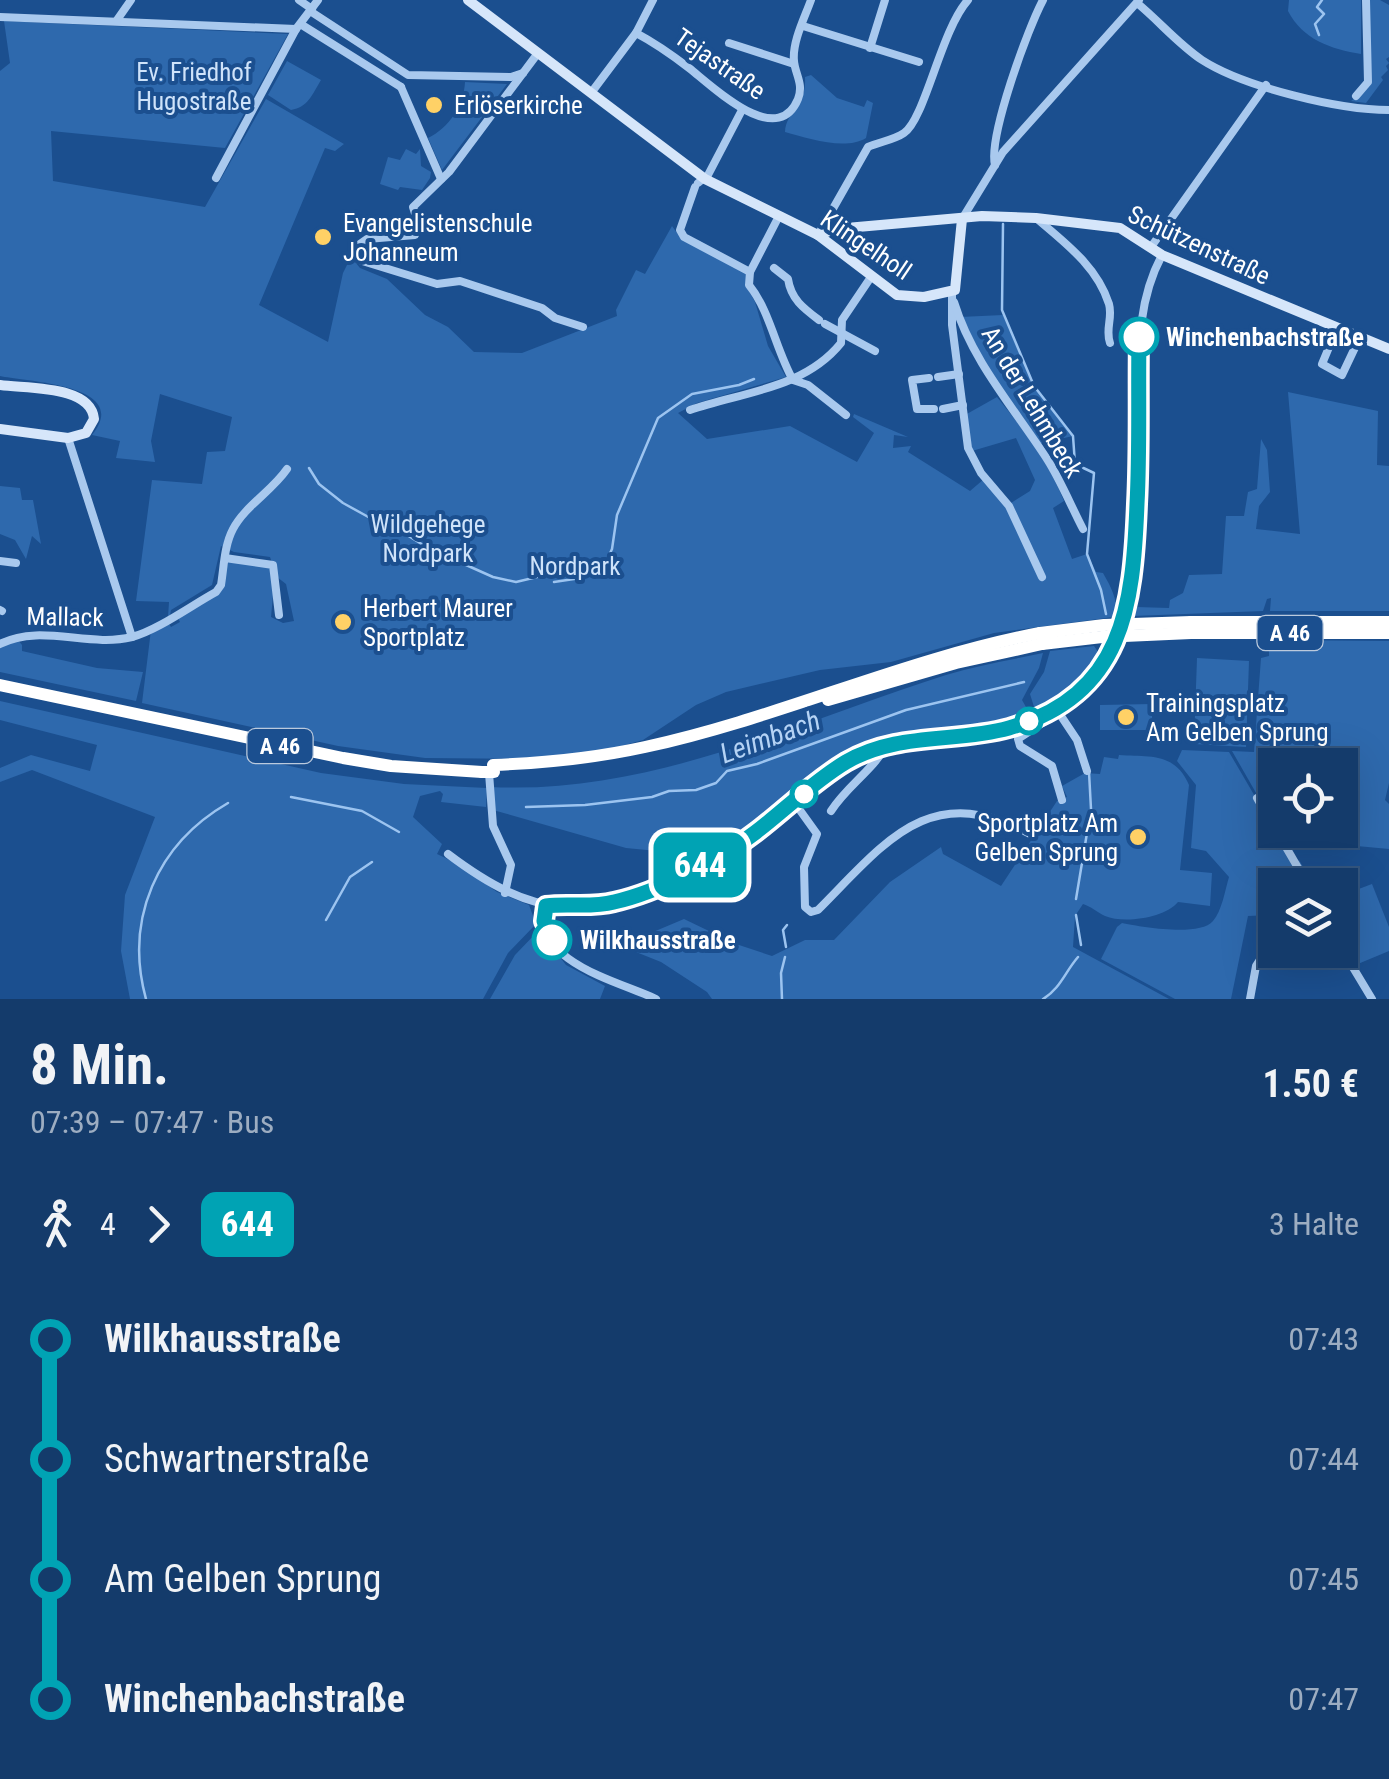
<!DOCTYPE html>
<html lang="de">
<head>
<meta charset="utf-8">
<style>
	:root { --surface:#143b6b; --page:#1d4271; --text:#f1f3f6; --muted:#9dadc1; --line:#33557e }
	body { margin:0; font-family:"Roboto Condensed",sans-serif; background:var(--page); color:var(--text); height:100vh; display:flex; flex-direction:column; font-size:38px; white-space:nowrap }
	* { box-sizing:border-box; margin:0 }
	p { font-size:32px; color:var(--muted) }
	.icon { flex:none; width:55px; height:55px; fill:none; stroke:currentColor; stroke-width:2; stroke-linecap:round; stroke-linejoin:round }
	.map { position:relative; height:999px; overflow:hidden }
	.details { display:flex; flex-direction:column; background:var(--surface); flex:1 }
	.details>* { flex:none }
	.badge { padding:0 20px; border-radius:15px; font-size:35px; line-height:65px }
	.fabs { position:absolute; left:1258px; top:748px; display:grid; gap:20px }
	.fabs a { display:grid; place-items:center; width:100px; height:100px; border-radius:0px; background:var(--surface); box-shadow:0 10px 40px #0002,0 0 0 2px var(--line); font-size:50px }
	.map>.badge { position:absolute; translate:-50% -50%; box-shadow:0 0 0 5px #fff }
	.legs { display:flex; align-items:center; gap:15px; height:110px; padding:0 30px; font-size:32px }
	.legs p { margin-inline-start:auto }
	.headline { display:flex; align-items:center; justify-content:space-between; height:170px; padding:0 30px }
	h1 { font-size:55px; font-weight:700; line-height:75px }
	ul { padding:0 30px; list-style:none }
	li { display:flex; align-items:center; gap:35px; height:120px; font-size:38px }
	li i { display:grid; place-items:center; width:15px; height:100%; margin:0 12px; background:currentColor }
	li i::after { content:''; width:25px; height:25px; margin:-12px; border:8px solid; border-radius:50%; background:var(--surface) }
	li p { margin-inline-start:auto }
	li:first-child i { background:linear-gradient(#0000 50%,currentColor 0) }
	li:last-child i { background:linear-gradient(currentColor 50%,#0000 0) }
	.map>svg:first-child { display:block }
	.green { fill:#2e69ad }
	.lines { fill:none; stroke-linecap:round; stroke-linejoin:round }
	.stream { stroke:#9cc4f0; stroke-width:2.5 }
	.street { stroke:#a9c9ee; stroke-width:8 }
	.secondary { stroke:#d6e6fa; stroke-width:10 }
	.highway { stroke:#fff; stroke-width:12 }
	.highway-bridge { stroke:#fff; stroke-width:12 }
	.line-1-casing { stroke:#fff; stroke-width:22 }
	.line-1 { stroke:#00a3b4; stroke-width:15 }
	.poi-dot { fill:#ffd166; stroke:#1b4f8f; stroke-width:4 }
	.stop-1-dot { fill:#fff; stroke:#00a3b4; stroke-width:5 }
	.labels { text-anchor:middle; dominant-baseline:central; stroke-width:8; stroke-linejoin:round; paint-order:stroke }
	.shield { fill:#1b4f8f; stroke:#bbcadd; stroke-width:2.5 }
	.shield-label { font-size:22px; font-weight:bold; fill:#fff }
	.street-label { font-size:25px; fill:#fff; stroke:#1b4f8f }
	.park-label { font-size:25px; fill:#cfe3fa; stroke:#1b4f8f }
	.poi-label { font-size:25px; fill:#fff; stroke:#1b4f8f; text-anchor:start }
	.stop-label { font-size:25px; font-weight:bold; fill:#fff; stroke:#1b4f8f; text-anchor:start }
	.water-label { font-size:28px; font-style:italic; fill:#b5d3f5; stroke:#1b4f8f }
</style>
</head>
<body>
<div class="map">
<svg width="1389" height="999" viewBox="0 0 1389 999">
	<rect width="100%" height="100%" fill="#1b4f8f"/>
	<g class="green">
		<path d="M1289,0H1361V54C1331,49 1303,40 1288,11Z"/>
		<path d="M1368,0H1380L1389,5V57L1386,59L1389,63L1386,66L1388,70L1381,77L1383,80L1366,103L1351,101L1368,88Z"/>
		<path d="M4,21L288,34L225,148L51,131L53,181L205,207L266,99L344,144L335,151L325,148L259,305L328,342L343,273L351,257L360,268L387,279L425,315L448,327L474,352L522,353L617,316L616,310L636,270L645,274L672,226L680,237L746,270L747,287L755,302L768,346L786,377L697,403L678,413L707,439L790,426L857,462L874,433L853,417L854,414L908,437L894,435L893,448L911,446L908,452L970,491L984,479L1011,503L1030,491L1035,480L1016,438L972,451L965,415L997,397C1024,430 1048,461 1064,501L1053,508L1072,559L1087,554L1096,572L1103,573C1111,587 1117,598 1117,615L1121,616L994,633L891,662L820,670L726,692L696,705L643,740L603,751L538,759L425,758L338,746L142,703L151,630L167,621L171,627L180,622L177,616L222,590L228,562L270,566L275,573L271,617L283,623L294,621L286,584L277,577L270,557L234,552L221,546L212,585L171,610L170,615L168,617L169,602L136,601L152,480L202,484L207,452L225,451L232,417L160,394L151,441L155,462L116,458L120,441L92,435C133,384 26,382 0,376V71L10,63Z"/>
		<path d="M287,61L321,80C312,95 308,107 291,110L268,95Z"/>
		<path d="M811,75L837,98L864,107L867,100L873,103L866,138C845,151 807,138 785,132C786,111 807,105 805,77Z"/>
		<path d="M465,82L507,84L442,170L428,138C449,128 464,105 465,82Z"/>
		<path d="M406,149L416,154L420,149L421,166L431,172L430,178L422,190L400,187L398,190L380,184L388,157L400,160Z"/>
		<path d="M1003,315L1033,386L1073,436L1038,444C1009,403 981,361 960,317Z"/>
		<path d="M1288,392L1378,411L1377,465L1389,466V611H1270L1271,598L1267,599L1263,611L1133,616L1136,607L1169,608L1170,600L1183,593L1189,575L1222,574L1226,516H1244L1248,492L1257,489L1261,439L1267,450L1270,492L1259,506L1256,529L1300,534Z"/>
		<path d="M0,486L20,488L22,500H33L41,544L32,536L26,559L15,540L0,534Z"/>
		<path d="M17,639L22,645V651L97,668L143,672L136,701L0,672V646Z"/>
		<path d="M1269,640L1389,641V783L1385,800L1389,804V849L1346,845L1345,817L1340,820V765H1275V826L1232,751L1254,752L1261,658L1269,656Z"/>
		<path d="M1094,646L1101,656C1087,678 1061,706 1035,710L1030,694L1044,672L1050,651Z"/>
		<path d="M1043,653L1039,668L1022,700L1030,714L991,725L900,736L852,752L742,837L704,860L688,854L626,848L493,810L491,787C650,795 798,722 946,675C978,665 1011,660 1043,653Z"/>
		<path d="M1197,658L1249,661L1246,747L1194,744Z"/>
		<path d="M0,701L321,773L404,784L487,788L486,807L441,802L443,794L440,791L420,796L413,817L442,844L437,854L458,864L497,892L529,905L536,924L508,953L483,999H130L121,951L125,895L155,817L32,770L0,782V768L31,755L90,771L97,745L0,720Z"/>
		<path d="M1152,704V730H1100V705Z"/>
		<path d="M1182,750L1229,752L1295,865L1299,860L1313,884L1331,878L1334,885H1310L1297,872L1281,871L1284,885H1275V915L1248,916L1231,999H1175L1101,959L1117,927L1122,923C1141,927 1200,937 1213,921C1222,911 1225,890 1229,877L1206,851L1191,848L1196,785L1177,761Z"/>
		<path d="M1119,755C1149,757 1175,752 1189,785L1180,870L1212,873L1210,906L1178,902C1165,918 1124,924 1105,916C1097,912 1090,906 1083,904L1075,916L1073,947L1169,999H712L707,992L661,962L636,952L646,935L684,919L736,944L772,956L805,940H834L890,882L941,847L943,854L1001,886L1057,801L1067,797L1062,786L1085,773L1100,774L1104,757L1118,759Z"/>
		<path d="M1372,884L1389,927V951L1353,966L1340,934V896Z"/>
		<path d="M539,930L566,965L605,986L600,999H490L515,955Z"/>
	</g>
	<g class="lines">
		<g class="stream">
			<path d="M1319,35L1315,24L1324,14L1317,7L1322,0"/>
			<path d="M1003,224L1002,310L1034,386L1073,436L1075,464L1094,473L1087,554L1101,590L1106,614"/>
			<path d="M309,468L319,484L343,503L372,519H381L428,548L493,577L516,582L537,577"/>
			<path d="M554,582L574,579L597,569L606,562L612,549L617,515L658,418L692,394L739,385L754,379"/>
			<path d="M291,797L362,811L399,832"/>
			<path d="M526,807L585,805L652,797L669,791L696,790L716,783L727,771L757,764L906,710L1024,682"/>
			<path d="M1076,899L1091,809L1089,772"/>
			<path d="M1076,915L1081,945"/>
			<path d="M326,920L350,877L372,862"/>
			<path d="M786,947L783,930L787,925"/>
			<path d="M146,999C124,919 157,844 228,803"/>
			<path d="M782,999L781,973L785,957"/>
			<path d="M1043,999C1060,989 1065,972 1078,957"/>
		</g>
		<g class="street">
			<path d="M299,0L312,9"/>
			<path d="M1137,3C1159,21 1178,44 1202,60C1244,87 1339,110 1389,110"/>
			<path d="M310,11L408,75L511,77L523,73"/>
			<path d="M0,17L296,29"/>
			<path d="M117,20L131,0"/>
			<path d="M302,25L401,87"/>
			<path d="M803,26L919,62"/>
			<path d="M636,33C655,43 672,55 689,68C712,86 777,150 798,99C804,84 795,74 794,61C792,42 805,17 811,0"/>
			<path d="M729,43L794,64"/>
			<path d="M870,48L885,0"/>
			<path d="M538,53L449,172L413,207L418,223L415,235L367,239L357,246L354,253L359,260L437,284L460,281L542,308L555,318L583,327"/>
			<path d="M401,87L441,179"/>
			<path d="M591,93L636,33L653,0"/>
			<path d="M1356,96L1368,82L1366,0"/>
			<path d="M995,165C988,137 1028,28 1043,0"/>
			<path d="M216,178L296,29L318,0"/>
			<path d="M698,183L708,175L742,110"/>
			<path d="M695,187L680,230L684,237L750,272"/>
			<path d="M779,216L750,272L749,285C770,311 776,350 793,380L808,385L846,415"/>
			<path d="M1036,218C1064,242 1097,266 1109,304C1113,318 1105,329 1110,343"/>
			<path d="M962,219L1003,152L1139,0"/>
			<path d="M818,235L868,147C879,142 894,140 904,133C925,119 941,30 968,0"/>
			<path d="M1151,247L1266,85"/>
			<path d="M774,268L788,279C791,299 803,308 819,320"/>
			<path d="M952,293V325L968,448L981,473L1009,506L1042,577"/>
			<path d="M954,302C972,361 1014,408 1047,459C1061,481 1071,506 1083,529"/>
			<path d="M825,324L875,351"/>
			<path d="M1337,328L1322,364L1342,375L1360,337"/>
			<path d="M938,377L959,374"/>
			<path d="M929,378L912,380L917,409H934"/>
			<path d="M943,409L963,405"/>
			<path d="M690,410C742,392 804,389 841,343L842,320L871,277"/>
			<path d="M68,438L132,637"/>
			<path d="M225,558L273,565L279,615"/>
			<path d="M0,561L16,563"/>
			<path d="M0,610L2,611"/>
			<path d="M0,644C41,623 88,648 132,637C158,630 192,605 216,592L221,585C224,567 224,546 233,529C245,506 272,491 287,469"/>
			<path d="M489,773L493,826L511,865L505,893"/>
			<path d="M1257,798L1275,829"/>
			<path d="M1062,800L1052,766L1020,746L1018,739L1047,720L1049,711L1057,710L1077,740L1087,771"/>
			<path d="M794,802L817,834L804,867L805,907L811,912L818,910C885,843 929,779 1030,834"/>
			<path d="M831,811C847,786 872,771 887,745"/>
			<path d="M1276,830L1308,885"/>
			<path d="M448,854C534,919 587,923 684,873C709,861 734,849 756,832C791,805 824,770 866,752C901,738 940,738 977,734C1035,727 1090,695 1116,641C1146,577 1140,466 1139,394C1139,345 1138,300 1162,255"/>
			<path d="M546,906C530,962 621,982 656,999"/>
			<path d="M1340,946L1372,999"/>
			<path d="M1250,999L1256,966L1267,949L1275,948"/>
		</g>
		<g class="secondary">
			<path d="M468,0L705,179L818,235L897,295L924,297L955,290L962,219"/>
			<path d="M818,235L835,229L982,216L1036,218L1120,228L1162,255L1389,349"/>
			<path d="M0,385C27,389 91,385 94,419L86,433L68,438L0,429"/>
		</g>
		<g class="highway">
			<path d="M1191,622H1389"/>
			<path d="M1191,633H1389"/>
			<path d="M0,685L343,758L391,766L482,772"/>
			<path d="M828,700L956,663L1042,644"/>
			<path d="M493,765C544,763 595,758 645,747C779,718 904,659 1040,633"/>
		</g>
		<g class="highway-bridge">
			<path d="M1040,633L1104,625L1191,622"/>
			<path d="M1042,644L1102,637L1191,633"/>
			<path d="M482,772H494"/>
		</g>
	</g>
	<g class="lines">
		<defs>
			<path id="line-1" d="M552,940L544,921L546,906C568,903 591,908 614,902C659,892 720,860 756,832C786,809 814,781 846,762C897,732 955,743 1009,728C1124,695 1133,606 1137,504C1140,448 1138,393 1139,337"/>
		</defs>
		<use href="#line-1" class="line-1-casing"/>
		<use href="#line-1" class="line-1"/>
	</g>
	<g class="poi-dot">
		<circle cx="434" cy="105" r="10"/>
		<circle cx="323" cy="237" r="10"/>
		<circle cx="343" cy="622" r="10"/>
		<circle cx="1126" cy="717" r="10"/>
		<circle cx="1138" cy="837" r="10"/>
	</g>
	<g class="stop-1-dot">
		<circle cx="1139" cy="337" r="18"/>
		<circle cx="1029" cy="721" r="12"/>
		<circle cx="804" cy="794" r="12"/>
		<circle cx="552" cy="940" r="18"/>
	</g>
	<g class="labels">
		<g class="shield">
			<rect x="1257.5" y="616" width="65" height="34" rx="8"/>
			<rect x="247.5" y="729" width="65" height="34" rx="8"/>
		</g>
		<g class="shield-label">
			<text x="1290" y="633">A 46</text>
			<text x="280" y="746">A 46</text>
		</g>
		<g class="street-label">
			<text transform="translate(720 64) rotate(35)">Tejastraße</text>
			<text transform="translate(866 245) rotate(34)">Klingelholl</text>
			<text transform="translate(1199 245) rotate(25)">Schützenstraße</text>
			<text transform="translate(1032 402) rotate(59)">An der Lehmbeck</text>
			<text transform="translate(65 617) rotate(1)">Mallack</text>
		</g>
		<g class="park-label">
			<text x="194" y="72">Ev. Friedhof<tspan x="194" dy="29">Hugostraße</tspan></text>
			<text x="428" y="524">Wildgehege<tspan x="428" dy="29">Nordpark</tspan></text>
			<text x="575" y="566">Nordpark</text>
		</g>
		<g class="poi-label">
			<text x="454" y="105">Erlöserkirche</text>
			<text x="343" y="223">Evangelistenschule<tspan x="343" dy="29">Johanneum</tspan></text>
			<text x="363" y="608">Herbert Maurer<tspan x="363" dy="29">Sportplatz</tspan></text>
			<text x="1146" y="703">Trainingsplatz<tspan x="1146" dy="29">Am Gelben Sprung</tspan></text>
			<text x="1118" y="823" text-anchor="end">Sportplatz Am<tspan x="1118" dy="29">Gelben Sprung</tspan></text>
		</g>
		<g class="stop-label">
			<text x="1166" y="337">Winchenbachstraße</text>
			<text x="580" y="940">Wilkhausstraße</text>
		</g>
		<g class="water-label">
			<text transform="translate(770 737) rotate(-20)">Leimbach</text>
		</g>
	</g>
</svg>
<div class="fabs">
<a><svg class="icon" aria-label="locate" viewBox="0 0 24 24"><circle cx="12" cy="12" r="6"/><path d="M12 2v4M12 18v4M2 12h4M18 12h4"/></svg></a>
<a><svg class="icon" aria-label="layers" viewBox="0 0 24 24"><path d="M12 4l9 5-9 5-9-5zM3 14l9 5 9-5"/></svg></a>
</div>
<b class="badge" style="left:700px;top:865px;background:#00a3b4;color:#fff">644</b>
</div>
<section class="details">
<div class="headline"><div><h1>8 Min.</h1><p>07:39 – 07:47 · Bus</p></div><b>1.50 €</b></div>
<div class="legs"><svg class="icon" aria-label="walk" viewBox="0 0 24 24"><circle cx="13" cy="4" r="2"/><path d="M13 8l-2 6 4 7M11 14l-3 7M7 12l3-4h3l4 4"/></svg>4<svg class="icon" aria-label="forward" viewBox="0 0 24 24"><path d="M9 5l7 7-7 7"/></svg><b class="badge" style="background:#00a3b4;color:#fff">644</b><p>3 Halte</p></div>
<ul>
<li><i style="color:#00a3b4"></i><b>Wilkhausstraße</b><p>07:43</p></li>
<li><i style="color:#00a3b4"></i><span>Schwartnerstraße</span><p>07:44</p></li>
<li><i style="color:#00a3b4"></i><span>Am Gelben Sprung</span><p>07:45</p></li>
<li><i style="color:#00a3b4"></i><b>Winchenbachstraße</b><p>07:47</p></li>
</ul>
</section>
</body>
</html>
